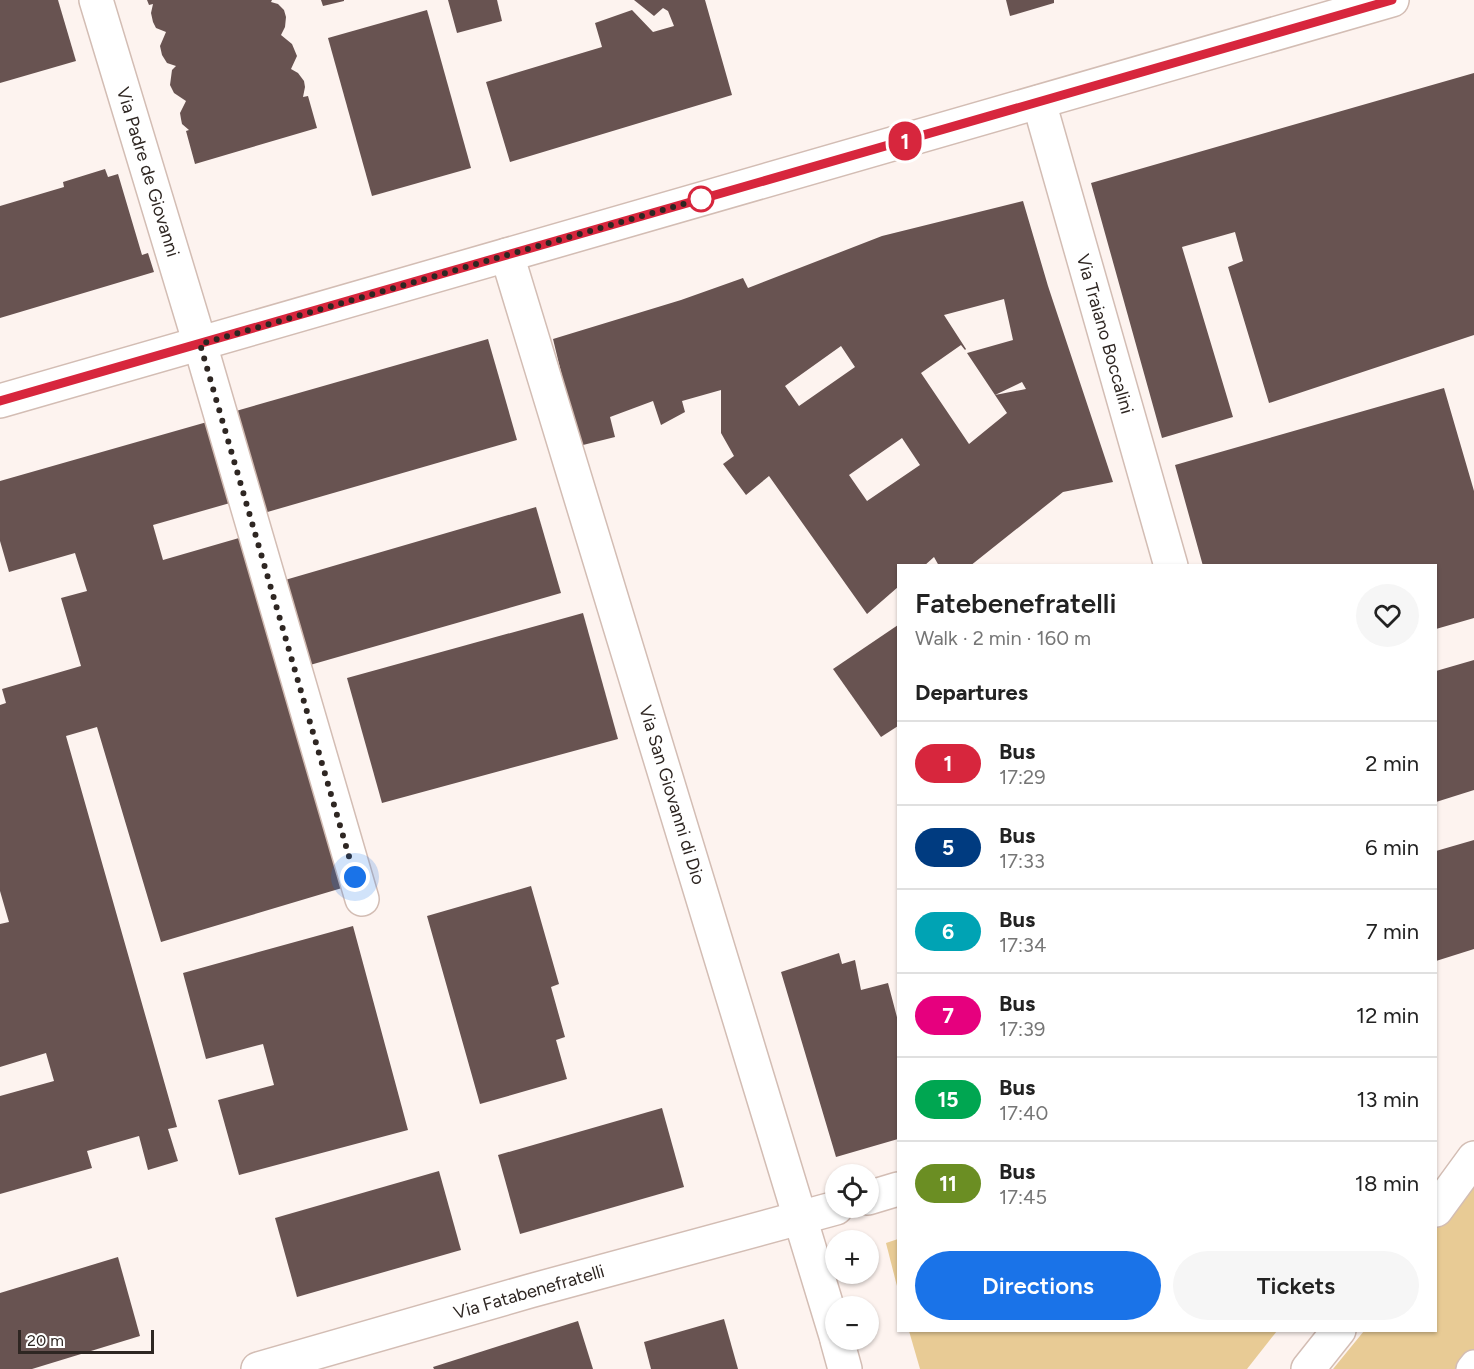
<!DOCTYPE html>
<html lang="en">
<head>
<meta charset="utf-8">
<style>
	:root { --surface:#fff; --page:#f6f6f6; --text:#222; --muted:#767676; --line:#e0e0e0; --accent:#1a73e8 }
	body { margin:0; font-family:Figtree,sans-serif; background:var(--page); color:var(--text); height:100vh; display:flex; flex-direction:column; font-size:22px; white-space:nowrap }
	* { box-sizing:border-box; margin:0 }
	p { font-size:20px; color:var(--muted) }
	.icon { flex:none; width:33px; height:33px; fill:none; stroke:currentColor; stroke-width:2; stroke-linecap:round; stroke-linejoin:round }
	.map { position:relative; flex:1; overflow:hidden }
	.sheet { position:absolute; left:897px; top:564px; width:540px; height:768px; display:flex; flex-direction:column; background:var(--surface); border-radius:0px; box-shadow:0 2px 4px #0004 }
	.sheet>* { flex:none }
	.badge { padding:0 12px; border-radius:20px; font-size:21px; line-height:39px }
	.fabs { position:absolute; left:825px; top:1164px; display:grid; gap:12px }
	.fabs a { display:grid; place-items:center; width:54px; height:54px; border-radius:50%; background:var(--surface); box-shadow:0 2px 4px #0004; font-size:30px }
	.scale { position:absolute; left:18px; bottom:15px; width:136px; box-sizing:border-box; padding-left:6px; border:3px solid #2e2622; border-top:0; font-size:16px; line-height:21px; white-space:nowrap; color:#2e2622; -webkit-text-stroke:4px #fff; paint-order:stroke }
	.you { position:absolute; width:30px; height:30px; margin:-15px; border:4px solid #fff; border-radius:50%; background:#1a73e8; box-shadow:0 0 0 9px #1a73e833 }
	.map>.badge { position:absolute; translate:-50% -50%; box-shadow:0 0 0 3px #fff }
	h2 { padding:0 18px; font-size:22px; line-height:54px }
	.round { display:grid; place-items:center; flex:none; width:63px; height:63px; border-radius:32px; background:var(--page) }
	.head { display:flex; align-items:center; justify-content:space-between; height:102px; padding:0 18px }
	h1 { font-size:28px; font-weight:600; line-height:45px }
	.cta { display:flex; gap:12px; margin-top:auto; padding:12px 18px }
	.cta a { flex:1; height:69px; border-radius:36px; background:var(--accent); color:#fff; font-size:24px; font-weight:600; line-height:69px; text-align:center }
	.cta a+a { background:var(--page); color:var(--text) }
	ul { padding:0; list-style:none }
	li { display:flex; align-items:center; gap:18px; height:84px; padding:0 18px; border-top:2px solid var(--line) }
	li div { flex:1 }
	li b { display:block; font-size:22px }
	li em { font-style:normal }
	li .badge { min-width:66px; font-weight:700; text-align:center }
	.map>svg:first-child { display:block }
	.green { fill:#e8cb95 }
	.building { fill:#685351; fill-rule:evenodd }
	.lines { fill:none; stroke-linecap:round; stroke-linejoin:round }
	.pedestrian-casing { stroke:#d3bdb4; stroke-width:30 }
	.minor-casing { stroke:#d3bdb4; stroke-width:36 }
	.tertiary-casing { stroke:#d3bdb4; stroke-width:36 }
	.secondary-casing { stroke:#d3bdb4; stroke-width:36 }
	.pedestrian { stroke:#fff; stroke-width:27 }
	.minor { stroke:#fff; stroke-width:33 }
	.tertiary { stroke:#fff; stroke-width:33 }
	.secondary { stroke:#fff; stroke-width:33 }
	.line-casing { stroke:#fff; stroke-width:14 }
	.line { stroke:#d7263d; stroke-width:9 }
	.walk { stroke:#2e2622; stroke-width:6; stroke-dasharray:0 10.8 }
	.stop-dot { fill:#fff; stroke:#d7263d; stroke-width:3 }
	.labels { text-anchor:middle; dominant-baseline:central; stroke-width:6; stroke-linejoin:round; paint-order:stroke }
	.street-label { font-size:18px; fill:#2e2622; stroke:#fff }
</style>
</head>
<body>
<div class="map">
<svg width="1474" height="1369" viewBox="0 0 1474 1369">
	<rect width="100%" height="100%" fill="#fdf3ef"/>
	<g class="green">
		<path d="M1474,1164V1369H1333L1364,1331L1436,1330V1227Z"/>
		<path d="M898,1239V1290L886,1243Z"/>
		<path d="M909,1331V1330L1277,1331L1247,1369H920Z"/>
	</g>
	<g class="building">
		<path d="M0,0H58L76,61L0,83Z"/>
		<path d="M147,0H272L271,2L278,4L284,10L286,17L285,27L281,35L292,44L297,56L291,69L298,73L304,81L305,87L303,97L308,96L317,128L195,164L186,131L189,130L182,124L181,119L180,113L186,101L174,93L170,85L172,70L176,66L167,63L162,55L160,46L166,32L156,28L153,22L151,13L153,4L149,5Z"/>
		<path d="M321,0H344V1L323,6Z"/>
		<path d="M448,0H497L502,21L457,33Z"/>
		<path d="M634,0H705L732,95L510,162L486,82L602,47L595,23L632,10L653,32L674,26L668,11L663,8L654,16Z"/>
		<path d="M1006,0H1054V3L1010,16Z"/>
		<path d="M427,10L471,168L372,196L328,38Z"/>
		<path d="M1474,73V335L1269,403L1228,267L1243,261L1235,232L1182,247L1233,417L1162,438L1091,183Z"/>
		<path d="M105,169L108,177L118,174L142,255L148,253L154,272L0,318V206L64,187L63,182Z"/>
		<path d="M1023,201L1048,286L1113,482L1063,492L970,566H939L934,557L924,566H898V587L867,614L769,476L746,495L723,464L734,456L721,433V390L682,401L685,412L661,425L653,401L610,417L615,437L579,446L553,339L681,300L743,278L748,288L882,236ZM1004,299L1013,340L967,353L995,395L1022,382L1026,389L995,395L1007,413L969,444L921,373L961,345L965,350L966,349L944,315ZM841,346L855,367L799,406L785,386ZM902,438L920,465L867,501L849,475Z"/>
		<path d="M488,339L517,440L264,513L236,411Z"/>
		<path d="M1444,388L1474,491V618L1436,629V566H1203L1175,465Z"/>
		<path d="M207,422L230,503L153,525L163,560L239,538L342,888L161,942L97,727L66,736L177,1127L168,1129L178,1161L148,1170L139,1136L87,1151L92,1168L0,1194V1096L54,1081L46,1053L0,1067V924L9,922L0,891V705L6,703L2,689L81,666L61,598L87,591L75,553L9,572L0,541V481Z"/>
		<path d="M536,507L561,593L310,665L285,580Z"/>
		<path d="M583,613L618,739L382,803L347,678Z"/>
		<path d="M898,625V726L881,737L833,669Z"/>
		<path d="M1474,660V790L1436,802V671Z"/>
		<path d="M1474,840V949L1436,961V851Z"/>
		<path d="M531,886L559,984L551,987L565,1037L556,1040L567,1079L480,1104L427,916Z"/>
		<path d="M353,926L408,1130L239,1175L218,1100L274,1085L263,1044L206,1059L183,973Z"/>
		<path d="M839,953L842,964L855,960L861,990L888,983L898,1021V1139L836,1157L781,972Z"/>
		<path d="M662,1108L684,1187L520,1234L498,1155Z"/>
		<path d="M439,1171L461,1250L297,1297L275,1218Z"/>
		<path d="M118,1257L140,1336L32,1369H0V1293Z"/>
		<path d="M724,1319L738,1369H651L644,1342Z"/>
		<path d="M578,1321L593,1369H434L433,1367Z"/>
	</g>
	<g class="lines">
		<defs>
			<path id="pedestrian" d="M1470,1369L1474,1364"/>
			<g id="minor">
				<path d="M96,0L200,344L362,899"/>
				<path d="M1039,102L1171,566"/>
				<path d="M507,255L836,1336"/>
				<path d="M868,1198L898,1189"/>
				<path d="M837,1340L845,1369"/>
				<path d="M258,1369L530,1291L836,1208"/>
			</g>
			<path id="tertiary" d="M0,401L1392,0"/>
			<g id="secondary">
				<path d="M1436,1210L1474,1158"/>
				<path d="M1308,1369L1339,1330"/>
			</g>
		</defs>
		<use href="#pedestrian" class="pedestrian-casing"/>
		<use href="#minor" class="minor-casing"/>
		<use href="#tertiary" class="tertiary-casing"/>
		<use href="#secondary" class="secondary-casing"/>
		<use href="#pedestrian" class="pedestrian"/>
		<use href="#minor" class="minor"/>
		<use href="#tertiary" class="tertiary"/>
		<use href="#secondary" class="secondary"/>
	</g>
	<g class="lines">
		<defs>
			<path id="line" d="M0,401L1392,0"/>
		</defs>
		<use href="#line" class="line-casing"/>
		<use href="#line" class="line"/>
		<path class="walk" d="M355,877L200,344L701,199"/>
	</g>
	<circle class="stop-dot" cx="701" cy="199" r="12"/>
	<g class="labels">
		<g class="street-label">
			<text transform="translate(148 172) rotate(73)">Via Padre de Giovanni</text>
			<text transform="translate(1105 334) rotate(74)">Via Traiano Boccalini</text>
			<text transform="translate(672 795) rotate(73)">Via San Giovanni di Dio</text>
			<text transform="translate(529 1292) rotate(-16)">Via Fatabenefratelli</text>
		</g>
	</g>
</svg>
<div class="fabs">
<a><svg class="icon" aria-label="locate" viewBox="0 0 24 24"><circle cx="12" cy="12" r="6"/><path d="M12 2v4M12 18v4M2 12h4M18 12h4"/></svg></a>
<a>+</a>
<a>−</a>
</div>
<div class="scale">20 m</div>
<div class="you" style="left:355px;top:877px"></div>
<b class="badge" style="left:905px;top:141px;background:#d7263d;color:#fff">1</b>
<section class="sheet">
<div class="head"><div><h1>Fatebenefratelli</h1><p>Walk · 2 min · 160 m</p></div><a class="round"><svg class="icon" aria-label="heart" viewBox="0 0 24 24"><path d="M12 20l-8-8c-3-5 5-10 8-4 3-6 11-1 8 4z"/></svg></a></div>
<h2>Departures</h2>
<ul>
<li><span class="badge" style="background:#d7263d;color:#fff">1</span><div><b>Bus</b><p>17:29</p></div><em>2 min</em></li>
<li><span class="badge" style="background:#003b80;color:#fff">5</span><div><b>Bus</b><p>17:33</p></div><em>6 min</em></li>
<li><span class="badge" style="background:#00a3b4;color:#fff">6</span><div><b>Bus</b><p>17:34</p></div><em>7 min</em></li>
<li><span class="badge" style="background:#e6007e;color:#fff">7</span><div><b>Bus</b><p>17:39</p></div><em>12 min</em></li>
<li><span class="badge" style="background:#00a651;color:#fff">15</span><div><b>Bus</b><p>17:40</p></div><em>13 min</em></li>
<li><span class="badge" style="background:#6b8e23;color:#fff">11</span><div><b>Bus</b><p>17:45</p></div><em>18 min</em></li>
</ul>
<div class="cta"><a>Directions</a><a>Tickets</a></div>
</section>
</div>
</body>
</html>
